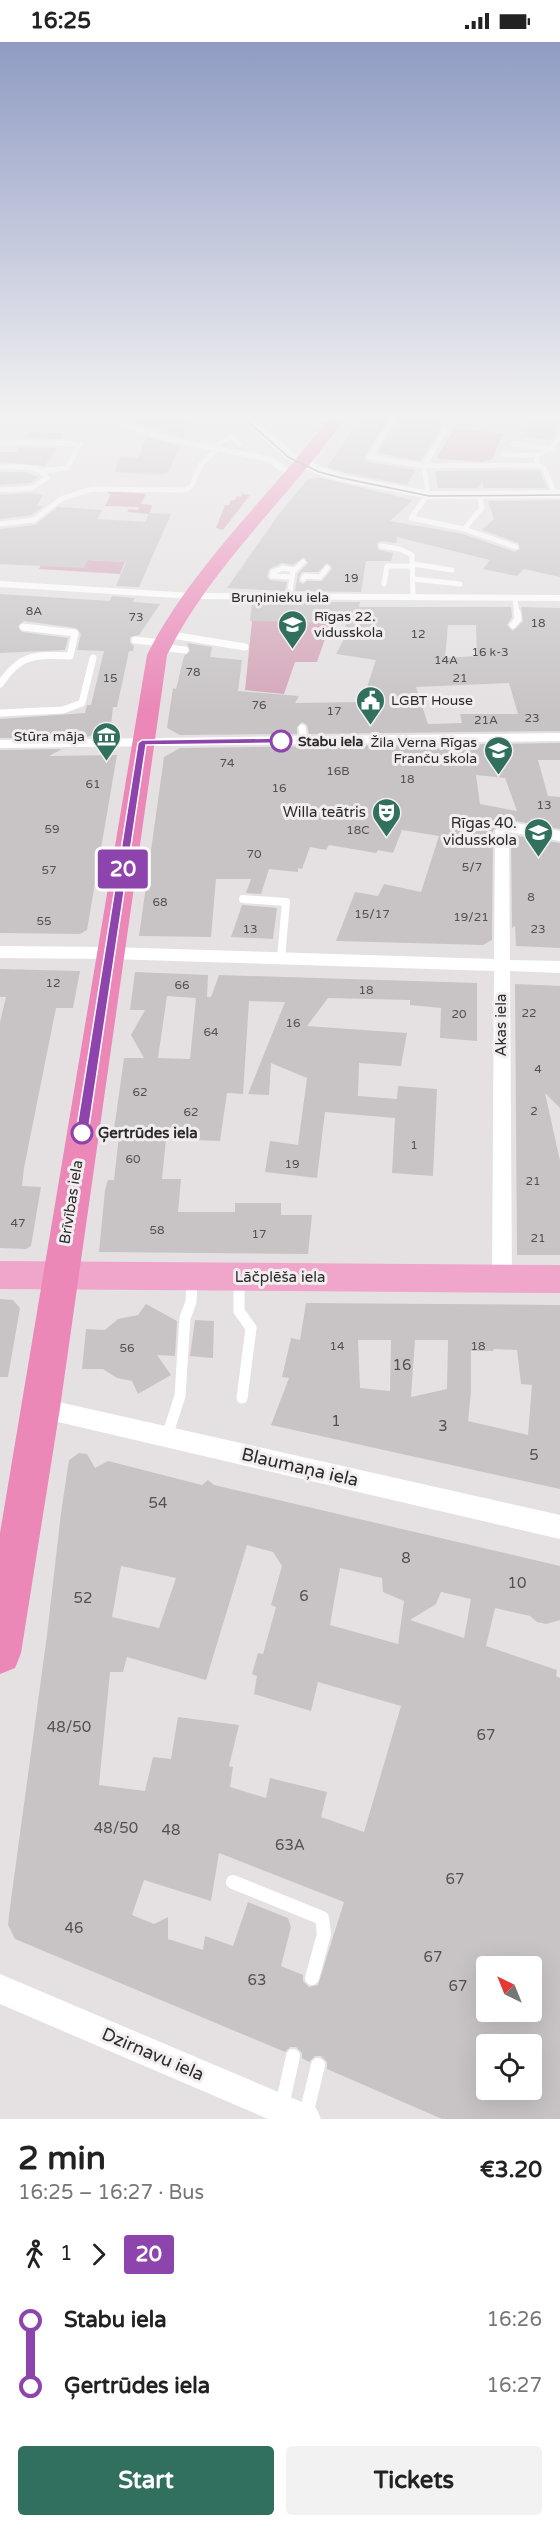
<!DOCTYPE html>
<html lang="en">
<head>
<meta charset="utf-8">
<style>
	:root { --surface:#fff; --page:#f2f2f2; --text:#222; --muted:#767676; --accent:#31705e }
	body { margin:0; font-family:"Varela Round",sans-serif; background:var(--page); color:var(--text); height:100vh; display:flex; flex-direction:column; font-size:22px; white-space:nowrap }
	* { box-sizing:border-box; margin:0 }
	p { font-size:20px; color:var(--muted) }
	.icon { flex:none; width:33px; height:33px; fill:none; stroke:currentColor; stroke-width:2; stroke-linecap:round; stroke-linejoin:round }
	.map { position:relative; height:2077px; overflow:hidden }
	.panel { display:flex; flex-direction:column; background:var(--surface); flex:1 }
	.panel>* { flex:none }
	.badge { padding:0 12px; border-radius:4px; font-size:21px; line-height:39px }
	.needle { width:39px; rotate:317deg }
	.buttons { position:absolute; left:476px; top:1914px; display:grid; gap:12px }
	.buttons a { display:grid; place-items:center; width:66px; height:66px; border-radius:6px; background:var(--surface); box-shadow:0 6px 24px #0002; font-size:30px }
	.map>.badge { position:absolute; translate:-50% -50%; box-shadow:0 0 0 3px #fff }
	.legs { display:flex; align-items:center; gap:9px; height:66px; padding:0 18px; font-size:20px }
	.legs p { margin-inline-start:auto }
	.summary { display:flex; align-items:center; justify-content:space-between; height:102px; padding:0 18px }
	h1 { font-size:33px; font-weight:700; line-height:45px }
	.primary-button { display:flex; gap:12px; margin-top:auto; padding:12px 18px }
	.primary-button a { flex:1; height:69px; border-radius:6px; background:var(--accent); color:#fff; font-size:24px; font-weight:700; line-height:69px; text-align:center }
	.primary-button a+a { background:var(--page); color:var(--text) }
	ul { padding:0 18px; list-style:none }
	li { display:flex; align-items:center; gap:21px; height:66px; font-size:22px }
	li i { display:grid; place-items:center; width:9px; height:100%; margin:0 8px; background:currentColor }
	li i::after { content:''; width:15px; height:15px; margin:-8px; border:4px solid; border-radius:50%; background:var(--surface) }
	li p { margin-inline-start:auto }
	li:first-child i { background:linear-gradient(#0000 50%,currentColor 0) }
	li:last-child i { background:linear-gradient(currentColor 50%,#0000 0) }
	.status { display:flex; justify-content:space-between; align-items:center; height:42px; padding:0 30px; background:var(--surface); direction:ltr }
	.status svg { height:16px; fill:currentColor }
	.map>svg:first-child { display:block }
	.green { fill:#d4a7ba }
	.building { fill:#c8c4c6; fill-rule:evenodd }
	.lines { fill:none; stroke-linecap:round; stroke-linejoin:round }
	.service-far4 { stroke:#fff; stroke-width:5 }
	.service-far3 { stroke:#fff; stroke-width:7 }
	.service-far2 { stroke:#fff; stroke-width:8 }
	.service-far1 { stroke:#fff; stroke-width:11 }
	.service { stroke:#fff; stroke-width:14 }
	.minor { fill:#fff; fill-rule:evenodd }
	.tertiary { fill:#fff; fill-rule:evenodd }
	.primary { fill:#f0a6ca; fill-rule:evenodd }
	.trunk { fill:#eb88b8; fill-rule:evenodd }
	.tram { stroke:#8f8c8d; stroke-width:1.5 }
	.line-1 { fill:#8e44ad; stroke:#fff; stroke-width:1.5 }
	.stop-1-dot { fill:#fff; stroke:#8e44ad; stroke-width:3 }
	.labels { text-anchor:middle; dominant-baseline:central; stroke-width:6; stroke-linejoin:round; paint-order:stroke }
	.number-label { font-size:12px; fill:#535052 }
	.far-street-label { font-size:14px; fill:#2c2a2b; stroke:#f2eef0 }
	.far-poi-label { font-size:14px; fill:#2c2a2b; stroke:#f2eef0; text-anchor:start }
	.far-stop-label { font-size:14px; font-weight:bold; fill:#2c2a2b; stroke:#f2eef0; text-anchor:start }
	.poi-label { font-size:15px; fill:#2c2a2b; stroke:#f2eef0; text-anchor:end }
	.street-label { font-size:15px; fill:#2c2a2b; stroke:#f2eef0 }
	.stop-label { font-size:15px; font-weight:bold; fill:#2c2a2b; stroke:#f2eef0; text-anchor:start }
	.near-number-label { font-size:15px; fill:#535052 }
	.near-street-label { font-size:18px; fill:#2c2a2b; stroke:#f2eef0 }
</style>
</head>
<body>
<div class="status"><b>16:25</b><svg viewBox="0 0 49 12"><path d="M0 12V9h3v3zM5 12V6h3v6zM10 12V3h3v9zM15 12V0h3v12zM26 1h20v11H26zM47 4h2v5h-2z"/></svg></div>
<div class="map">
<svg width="560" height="2077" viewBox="0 0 560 2077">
	<rect width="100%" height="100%" fill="#e5e1e2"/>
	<g class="green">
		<path d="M455,386L500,391L502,393L492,417L483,420L439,417L437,415Z"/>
		<path d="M109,449L146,452L141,462L152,463L149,472L127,470L129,467L138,468L139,465L105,464L111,452H108Z"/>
		<path d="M242,452L250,453L223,488L216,486L225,463H229L231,458H235L237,454L241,455Z"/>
		<path d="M88,518L125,520L120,532L39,527L41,523Z"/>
		<path d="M252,579H331L317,620H295L284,652L245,648Z"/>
	</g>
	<g class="building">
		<path d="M126,376H191L183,395L125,378Z"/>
		<path d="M361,376H388L364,416L368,420L415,428L407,443L345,431L327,425Z"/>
		<path d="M399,376H447L421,419L377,411Z"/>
		<path d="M531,377L560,380V382L551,398L523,395Z"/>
		<path d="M29,390L63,391L60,397L26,396Z"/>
		<path d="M147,395L180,404L168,431L157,433L115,430L119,415L138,416Z"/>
		<path d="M20,405L56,406L45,424L0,420V410H18Z"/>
		<path d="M536,428L540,430L547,446H484L482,441L478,446H438L435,429Z"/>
		<path d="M0,430H25L38,435L30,441L0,443Z"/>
		<path d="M318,435L413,458L390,479L463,492L515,510L520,507L518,501L482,488L494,477L488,459L560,458V535L524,527L517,534L483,527L490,518L397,495L396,501L381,499L377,501L378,508L393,511L391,519H366L361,550L295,549L298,532L308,521L304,515L293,523L282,521L269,527L267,535L270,538L287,540L285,549L227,546L279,472L307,438ZM327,521L331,524L332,527L322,539H307L303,542L299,540V535L302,530H318Z"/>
		<path d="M28,451L43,453L37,464H44L32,473L0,477V453Z"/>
		<path d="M58,465L102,468L97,477L145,480L149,471L171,472L139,545L116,544L126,520L88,518L84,526L0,522V487L35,483Z"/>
		<path d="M0,552L110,559L112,554L135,556L133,560L160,562L139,593L130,595V601L134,604L133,609H129L117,665H113L111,683L88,695L0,696V677L85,671L87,663H91L104,609L77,608L81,592L76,586L24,579L18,584L22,590L68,596L65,608L0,611Z"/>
		<path d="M252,560H360L359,565H511L512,575L507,583L513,589L523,579L521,565L560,566V689L309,692L307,683L302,680L297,685V692L180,693L167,686L173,646L176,647L184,614L190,609L187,601L212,605L210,615L242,618L238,649L299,654L295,661L362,660L376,618L336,612L349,588L344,587L347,581L250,579ZM448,583H476L477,614L445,616ZM509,641L518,672H460L462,681L428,682L416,645Z"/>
		<path d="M560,701V718H538L548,754L560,755V787L510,778L493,788L492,898L483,903L336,899L355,850L378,854L384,842L421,850L439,794L402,788L393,811L378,808L376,811L329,803L326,808L310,805L302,827L298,826V830L269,827L261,852L246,851L251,837H216L211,895L139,894L164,715L180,706ZM476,733L505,736L517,769L480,762Z"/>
		<path d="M62,707L49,714L117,713L87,888L80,892L0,891V708Z"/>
		<path d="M511,793L560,801V906L516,904L515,884L512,886Z"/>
		<path d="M242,863L277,866L273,897L231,895Z"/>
		<path d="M0,927L80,929L73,966H56L24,1126L22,1144L41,1145L31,1204L26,1207L0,1206V980L6,955H0Z"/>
		<path d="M135,930L208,933L207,955H211L219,933L477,941V999L440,996L441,966L410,963V958L328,956L307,984L407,991L401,1024L359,1021L358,1054L397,1057L398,1044L437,1047L433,1134L392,1131L395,1076L325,1070L317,1136L265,1130L270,1099L298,1103L307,1036L271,1021L269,1053L248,1052L285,960L249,959L243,1052L227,1051L220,1099L166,1097L162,1137H181L178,1170H235V1161H281V1173H312L308,1212L99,1210L105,1148L108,1138H114L119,1094L113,1095L124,1016H144L131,993L145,968H130ZM167,954L196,956L190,1017L158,1016Z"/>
		<path d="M515,942L560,944V1066L545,1051L560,1119V1213H517Z"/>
		<path d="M0,1257L13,1258L20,1266L8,1335H0Z"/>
		<path d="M306,1261L560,1263V1447L271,1383L289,1336L282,1335L291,1296L300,1298ZM358,1298H391L390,1349L360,1346ZM415,1298H448L447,1347L411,1355ZM494,1307L517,1308L521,1342L532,1343L528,1393L468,1379L471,1350V1309H493Z"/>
		<path d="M146,1262L177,1279L175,1314L157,1313L171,1333L138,1352L132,1339L117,1336L103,1327H82L86,1287L105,1288L118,1277L138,1273Z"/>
		<path d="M195,1278L214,1279L213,1316L190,1314Z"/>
		<path d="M79,1411L87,1412L95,1426L108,1419L202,1443L208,1438L214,1443L560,1524V1578L546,1582L537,1580L530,1574L495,1566L486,1604L557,1628L556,1634L560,1636V2077H442L327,2027V2020L321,2014H315L309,2020L302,2016V2011L296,2005H290L285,2010L15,1897L8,1883L10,1865L47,1593L61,1471L69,1418ZM247,1503L273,1510L282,1524L271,1563L276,1565L263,1612L258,1611L252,1632L257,1634L254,1652L311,1669L318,1640L401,1664L364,1790L321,1775L327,1750L270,1736L266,1756L230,1745L233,1725L229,1724L239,1683L178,1675L171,1717L153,1715L145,1749L99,1743L110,1630H123L127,1615L206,1638ZM121,1524L176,1536L159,1586L112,1575ZM340,1526L382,1536L383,1550L404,1559L398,1602L330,1583ZM441,1550L471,1557L464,1596L410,1578L436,1562ZM219,1811L344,1860L318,1943L309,1945L303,1939V1933L281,1924L291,1885L288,1876L248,1860L233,1904L205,1894L203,1908L168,1897V1875L154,1882L132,1873L144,1838L211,1859ZM486,1924H531V1970H486ZM486,2002H531V2048H486Z"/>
	</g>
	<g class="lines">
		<g class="service-far4">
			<path d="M312,376L336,378"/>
			<path d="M394,376L369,415L424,424L446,387"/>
			<path d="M0,378L6,376"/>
			<path d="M0,400L80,402L67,426L42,429"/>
			<path d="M513,402L554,407"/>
			<path d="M212,406L231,394L239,402"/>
			<path d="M503,412C529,414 544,419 560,394"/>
			<path d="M537,423L544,426L555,452"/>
			<path d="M0,425C16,425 37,422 47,436L32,446L0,448"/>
			<path d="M479,453L482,466L464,487L411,476L428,452L424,424L537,423L536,414"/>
			<path d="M0,482L34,478L61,457L92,447L186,448L192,443L201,422L218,407"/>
			<path d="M464,487L516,505"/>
			<path d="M381,504L400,507L412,513L413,555"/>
			<path d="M413,522L452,528"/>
			<path d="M292,535L272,534L273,530L283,526L295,528"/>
			<path d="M303,537L305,534L320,535L327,526"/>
			<path d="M413,537L460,542"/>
			<path d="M384,542L387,524H413"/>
			<path d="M289,555L293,530L303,520"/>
			<path d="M515,556L517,572"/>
		</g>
		<g class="service-far3">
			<path d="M513,583L518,577L517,570"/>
			<path d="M166,592L245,605"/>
			<path d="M135,598L162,601"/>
			<path d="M160,605L185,608"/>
			<path d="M0,642C21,611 35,613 70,614L75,591L23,585"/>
			<path d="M0,671L63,668L82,661L93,616"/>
			<path d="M302,686L304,698"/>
		</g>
		<path class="service-far2" d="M243,857L286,860L281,916"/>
		<g class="service-far1">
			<path d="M239,1237V1269L251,1286L242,1356"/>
			<path d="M167,1394L180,1354L185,1276L191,1260L192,1237"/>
		</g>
		<g class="service">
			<path d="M233,1840L322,1876L324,1892L312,1936"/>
			<path d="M282,2064L293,2014"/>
			<path d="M305,2077L318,2023"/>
		</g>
		<g class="minor">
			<path d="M98,376H112L167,394L272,415L296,431L287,433L266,419L162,398Z"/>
			<path d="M0,539L192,551L560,553V559L192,557L0,545Z"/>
			<path d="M560,691V699L0,706V698Z"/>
			<path d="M510,780L560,789V799L509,790L510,918L560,919V931L510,929L512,1237L509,1243L502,1246L495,1243L492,1237L494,929L110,917L0,916V904L110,905L494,917L495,788Z"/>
			<path d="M41,1356L560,1473V1497L41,1376L33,1373L30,1366L33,1359Z"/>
			<path d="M0,1932L316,2066L321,2077H268L0,1962Z"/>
		</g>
		<path class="tertiary" d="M240,376H253L294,411L324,426L344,433L429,449L560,448V456L429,457L338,439L316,432L286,417Z"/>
		<path class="primary" d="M0,1219L560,1223V1251L0,1247Z"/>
		<path class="trunk" d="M329,376H345C288,457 211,524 167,613L60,1366L21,1611L15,1626L0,1632V1491L147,613C192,524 269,455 329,376Z"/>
		<path class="tram" d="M244,376L288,415L319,430L342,436L429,454L560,453"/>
	</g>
	<linearGradient id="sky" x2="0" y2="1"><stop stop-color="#8f9bc3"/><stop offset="0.56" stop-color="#f3f2f2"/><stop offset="1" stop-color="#f3f2f2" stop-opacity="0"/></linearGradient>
	<rect width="560" height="667" fill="url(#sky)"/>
	<path class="line-1" d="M281,696L285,699L284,701L146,703L88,1091L86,1094H78L76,1091L138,701L142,698Z"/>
	<defs>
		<symbol id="school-pin" viewBox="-11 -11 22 30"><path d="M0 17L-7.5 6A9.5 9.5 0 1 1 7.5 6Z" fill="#31705e" stroke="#f2eef0"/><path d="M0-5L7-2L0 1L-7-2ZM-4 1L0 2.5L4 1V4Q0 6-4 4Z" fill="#fff"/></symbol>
		<symbol id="civic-pin" viewBox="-11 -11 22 30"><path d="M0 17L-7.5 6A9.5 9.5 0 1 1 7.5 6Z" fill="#31705e" stroke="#f2eef0"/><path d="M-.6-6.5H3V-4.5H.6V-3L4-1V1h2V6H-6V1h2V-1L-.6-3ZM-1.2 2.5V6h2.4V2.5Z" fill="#fff"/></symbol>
		<symbol id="museum-pin" viewBox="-11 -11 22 30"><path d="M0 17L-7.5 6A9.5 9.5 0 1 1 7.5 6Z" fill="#31705e" stroke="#f2eef0"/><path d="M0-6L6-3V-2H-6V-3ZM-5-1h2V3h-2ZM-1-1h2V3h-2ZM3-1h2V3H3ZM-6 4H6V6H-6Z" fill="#fff"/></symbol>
		<symbol id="theatre-pin" viewBox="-11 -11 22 30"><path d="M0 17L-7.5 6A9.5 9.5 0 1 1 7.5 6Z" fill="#31705e" stroke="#f2eef0"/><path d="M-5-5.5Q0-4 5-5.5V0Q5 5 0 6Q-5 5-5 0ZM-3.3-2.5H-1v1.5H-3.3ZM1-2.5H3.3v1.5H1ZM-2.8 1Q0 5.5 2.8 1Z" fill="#fff"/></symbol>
	</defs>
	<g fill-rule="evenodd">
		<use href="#school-pin" x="276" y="566" width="33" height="45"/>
		<use href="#civic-pin" x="354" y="642" width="33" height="45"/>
		<use href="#museum-pin" x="90" y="678" width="33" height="45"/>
		<use href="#school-pin" x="482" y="692" width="33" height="45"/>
		<use href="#theatre-pin" x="370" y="754" width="33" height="45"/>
		<use href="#school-pin" x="522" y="774" width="33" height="45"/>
	</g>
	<g class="stop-1-dot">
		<circle cx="281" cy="699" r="10"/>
		<circle cx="82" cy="1091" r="10"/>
	</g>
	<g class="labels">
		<g class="number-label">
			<text x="351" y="536">19</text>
			<text x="34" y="569">8A</text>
			<text x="136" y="575">73</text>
			<text x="538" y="581">18</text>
			<text x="418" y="592">12</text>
			<text x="490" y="610">16 k-3</text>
			<text x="446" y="618">14A</text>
			<text x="193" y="630">78</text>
			<text x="110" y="636">15</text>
			<text x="460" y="636">21</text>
			<text x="259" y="663">76</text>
			<text x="334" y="669">17</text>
			<text x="532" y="676">23</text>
			<text x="486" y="678">21A</text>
			<text x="227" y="721">74</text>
			<text x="338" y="729">16B</text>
			<text x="407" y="737">18</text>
			<text x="93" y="742">61</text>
			<text x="279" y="746">16</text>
			<text x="544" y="763">13</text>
			<text x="52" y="787">59</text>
			<text x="358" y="788">18C</text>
			<text x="254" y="812">70</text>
			<text x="472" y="825">5/7</text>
			<text x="49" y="828">57</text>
			<text x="531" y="855">8</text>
			<text x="160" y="860">68</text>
			<text x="372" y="872">15/17</text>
			<text x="471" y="875">19/21</text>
			<text x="44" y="879">55</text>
			<text x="250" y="887">13</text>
			<text x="538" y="887">23</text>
			<text x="53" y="941">12</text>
			<text x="182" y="943">66</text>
			<text x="366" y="948">18</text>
			<text x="529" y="971">22</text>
			<text x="459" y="972">20</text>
			<text x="293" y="981">16</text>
			<text x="211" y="990">64</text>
			<text x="538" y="1027">4</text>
			<text x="140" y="1050">62</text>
			<text x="534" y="1069">2</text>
			<text x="191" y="1070">62</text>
			<text x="414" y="1103">1</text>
			<text x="133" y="1117">60</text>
			<text x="292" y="1122">19</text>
			<text x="533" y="1139">21</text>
			<text x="18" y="1181">47</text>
			<text x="157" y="1188">58</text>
			<text x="259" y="1192">17</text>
			<text x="538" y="1196">21</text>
			<text x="337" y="1304">14</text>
			<text x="478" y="1304">18</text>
			<text x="127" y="1306">56</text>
		</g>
		<g class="far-street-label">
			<text x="280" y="555">Bruņinieku iela</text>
		</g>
		<g class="far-poi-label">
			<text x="314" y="574">Rīgas 22.<tspan x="314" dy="16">vidusskola</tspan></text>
			<text x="391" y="658">LGBT House</text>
			<text x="85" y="694" text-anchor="end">Stūra māja</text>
			<text x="477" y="700" text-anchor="end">Žila Verna Rīgas<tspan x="477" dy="16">Franču skola</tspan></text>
		</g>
		<g class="far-stop-label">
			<text x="298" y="699">Stabu iela</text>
		</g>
		<g class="poi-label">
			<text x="366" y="770">Willa teātris</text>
			<text x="517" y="781">Rīgas 40.<tspan x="517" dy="17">vidusskola</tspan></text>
		</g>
		<g class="street-label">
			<text transform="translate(501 983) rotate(-90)">Akas iela</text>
			<text transform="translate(71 1160) rotate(-81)">Brīvības iela</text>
			<text x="280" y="1235">Lāčplēša iela</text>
		</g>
		<g class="stop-label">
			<text x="98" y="1091">Ģertrūdes iela</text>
		</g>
		<g class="near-number-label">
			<text x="402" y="1323">16</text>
			<text x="336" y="1379">1</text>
			<text x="443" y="1384">3</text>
			<text x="534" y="1413">5</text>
			<text x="158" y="1461">54</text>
			<text x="406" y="1516">8</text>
			<text x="517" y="1541">10</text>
			<text x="304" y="1554">6</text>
			<text x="83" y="1556">52</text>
			<text x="69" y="1685">48/50</text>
			<text x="486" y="1693">67</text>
			<text x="116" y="1786">48/50</text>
			<text x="171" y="1788">48</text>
			<text x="290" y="1803">63A</text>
			<text x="455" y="1837">67</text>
			<text x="74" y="1886">46</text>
			<text x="433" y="1915">67</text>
			<text x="257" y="1938">63</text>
			<text x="458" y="1944">67</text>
		</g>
		<g class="near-street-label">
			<text transform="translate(300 1425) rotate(13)">Blaumaņa iela</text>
			<text transform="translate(153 2012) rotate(23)">Dzirnavu iela</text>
		</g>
	</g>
</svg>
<div class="buttons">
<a><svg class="needle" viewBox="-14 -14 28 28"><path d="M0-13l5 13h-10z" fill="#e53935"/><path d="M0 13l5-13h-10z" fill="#767676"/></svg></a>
<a><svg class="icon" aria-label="locate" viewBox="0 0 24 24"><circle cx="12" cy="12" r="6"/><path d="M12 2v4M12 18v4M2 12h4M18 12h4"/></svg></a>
</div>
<b class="badge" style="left:123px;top:827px;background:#8e44ad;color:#fff">20</b>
</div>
<section class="panel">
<div class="summary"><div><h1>2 min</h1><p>16:25 – 16:27 · Bus</p></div><b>€3.20</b></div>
<div class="legs"><svg class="icon" aria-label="walk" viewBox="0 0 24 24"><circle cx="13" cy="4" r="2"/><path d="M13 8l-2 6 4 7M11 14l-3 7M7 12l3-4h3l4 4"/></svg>1<svg class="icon" aria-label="forward" viewBox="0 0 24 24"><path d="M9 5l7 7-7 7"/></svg><b class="badge" style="background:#8e44ad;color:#fff">20</b></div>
<ul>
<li><i style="color:#8e44ad"></i><b>Stabu iela</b><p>16:26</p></li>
<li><i style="color:#8e44ad"></i><b>Ģertrūdes iela</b><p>16:27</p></li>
</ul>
<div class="primary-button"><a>Start</a><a>Tickets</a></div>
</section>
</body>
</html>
